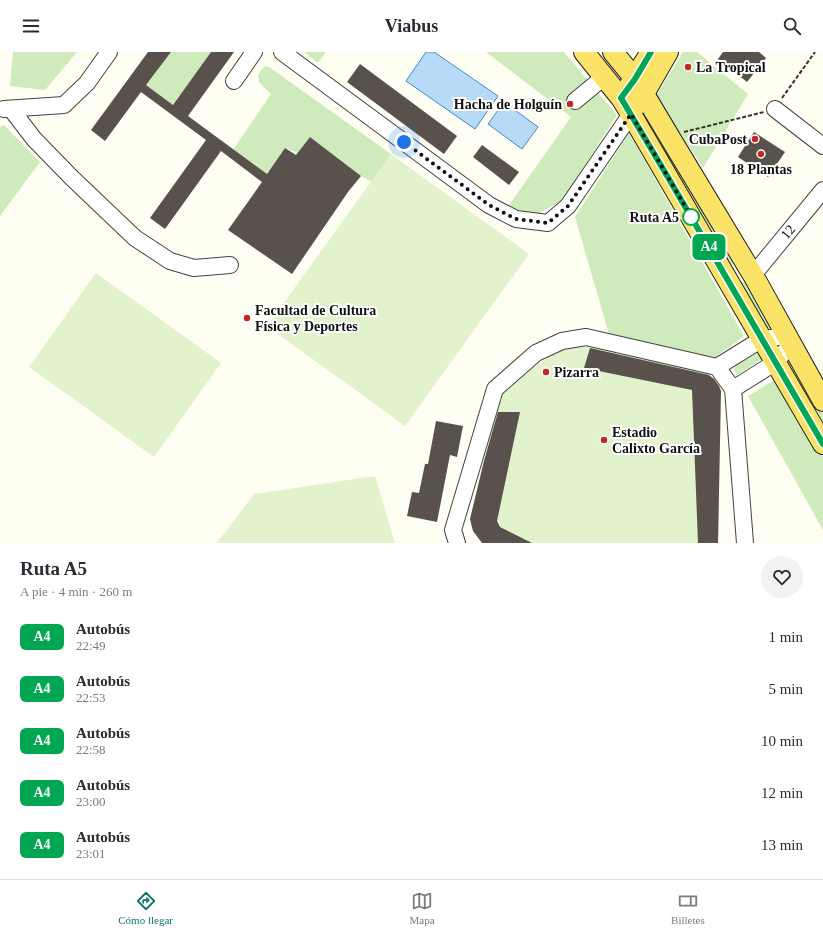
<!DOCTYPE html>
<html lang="es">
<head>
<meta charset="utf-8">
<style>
	:root { --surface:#fff; --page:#f2f2f3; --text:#2b2b33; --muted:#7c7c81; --line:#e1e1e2; --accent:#0f766e }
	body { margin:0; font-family:Georgia,serif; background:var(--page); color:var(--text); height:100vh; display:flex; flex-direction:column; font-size:15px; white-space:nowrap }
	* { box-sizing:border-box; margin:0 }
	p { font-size:13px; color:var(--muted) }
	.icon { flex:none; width:22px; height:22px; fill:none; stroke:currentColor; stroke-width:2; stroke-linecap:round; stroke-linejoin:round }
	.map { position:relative; height:491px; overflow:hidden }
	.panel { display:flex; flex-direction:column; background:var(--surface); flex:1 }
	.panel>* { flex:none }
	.badge { padding:0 8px; border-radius:6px; font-size:14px; line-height:26px }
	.you { position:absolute; width:20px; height:20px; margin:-10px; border:3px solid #fff; border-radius:50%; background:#1a73e8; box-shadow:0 0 0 6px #1a73e833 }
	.map>.badge { position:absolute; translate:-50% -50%; box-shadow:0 0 0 2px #fff }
	.round { display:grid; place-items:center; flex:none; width:42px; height:42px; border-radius:21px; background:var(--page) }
	.summary { display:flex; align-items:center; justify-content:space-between; height:68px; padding:0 20px }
	h1 { font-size:19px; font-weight:700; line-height:30px }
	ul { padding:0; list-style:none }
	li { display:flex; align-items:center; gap:12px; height:52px; padding:0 20px }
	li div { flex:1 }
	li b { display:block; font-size:15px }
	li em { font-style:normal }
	li .badge { min-width:44px; font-weight:700; text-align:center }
	header { display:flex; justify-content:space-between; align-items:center; height:52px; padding:0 20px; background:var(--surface); font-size:18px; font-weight:700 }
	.menu { display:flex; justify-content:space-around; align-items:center; height:56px; border-top:1px solid var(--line); background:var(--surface); font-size:11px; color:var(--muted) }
	.menu a { display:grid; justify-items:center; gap:2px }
	.menu .current { color:var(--accent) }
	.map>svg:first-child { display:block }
	.green { fill:#d0ebbb }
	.pitch { fill:#e2f2cd }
	.water { fill:#b6daf8; stroke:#3b89d1 }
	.building { fill:#59524c }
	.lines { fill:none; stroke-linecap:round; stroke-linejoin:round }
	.minor-casing { stroke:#434343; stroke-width:18 }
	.major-casing { stroke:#212121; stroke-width:22 }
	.path { stroke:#323232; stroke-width:2; stroke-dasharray:4 2; stroke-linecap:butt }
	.minor { stroke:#fff; stroke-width:16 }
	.major { stroke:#fbe367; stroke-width:20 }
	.line-casing { stroke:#fff; stroke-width:9 }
	.line { stroke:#00a651; stroke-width:6 }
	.walk { stroke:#101010; stroke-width:4; stroke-dasharray:0 7.2 }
	.poi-dot { fill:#c52823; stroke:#fff; stroke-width:1.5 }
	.stop-dot { fill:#fff; stroke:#00a651; stroke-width:2 }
	.labels { text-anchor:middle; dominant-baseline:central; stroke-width:4; stroke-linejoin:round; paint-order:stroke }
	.poi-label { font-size:14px; font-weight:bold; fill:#101010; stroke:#fff; text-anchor:start }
	.stop-label { font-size:14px; font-weight:bold; fill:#101010; stroke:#fff; text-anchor:end }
	.street-label { font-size:14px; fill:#101010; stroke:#fff }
</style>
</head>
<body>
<header><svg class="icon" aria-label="menu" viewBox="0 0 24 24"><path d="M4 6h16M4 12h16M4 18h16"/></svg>Viabus<svg class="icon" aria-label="search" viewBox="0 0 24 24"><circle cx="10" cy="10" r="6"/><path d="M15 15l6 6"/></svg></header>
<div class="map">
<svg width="823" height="491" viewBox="0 0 823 491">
	<rect width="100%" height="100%" fill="#fffef3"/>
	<g class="green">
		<path d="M13,0H77L45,38L10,34Z"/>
		<path d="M171,0H211L173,53L146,33Z"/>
		<path d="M304,0H326L318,11Z"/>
		<path d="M486,0H564L617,63L562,149L537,162L507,156L571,65Z"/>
		<path d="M683,0H697L748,42L703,116L656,44Z"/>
		<path d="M266,14L269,15L391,102L372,130L361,124L310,85L298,101L285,96L267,122L233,98L271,42L259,30L258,23L263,16Z"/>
		<path d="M642,58L734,207L733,213L726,211L639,61Z"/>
		<path d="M4,73L40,110L0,164V75Z"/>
		<path d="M629,81L744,284L710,309L609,282L575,165Z"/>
		<path d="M746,227L772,277L767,276L741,232Z"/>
		<path d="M763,299L767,304L737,323L734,317L737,311L755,300Z"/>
		<path d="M787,303L793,308L823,362V378L784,309Z"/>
		<path d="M776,327L823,405V478L748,344Z"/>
	</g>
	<g class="pitch">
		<path d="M391,102L529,202L405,374L267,274Z"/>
		<path d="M96,221L221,311L154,405L29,315Z"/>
		<path d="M570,291L701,317L718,330L721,339L718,491H482L473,479L470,467L501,337Z"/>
		<path d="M375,424L395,491H217L254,442Z"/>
	</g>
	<g class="water">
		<path d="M426,0H434L498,44L475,77L406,29Z"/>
		<path d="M504,50L538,75L522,97L488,72Z"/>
	</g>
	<g class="building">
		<path d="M148,0H171L146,33L173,53L211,0H234L188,64L267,122L285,96L296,103L310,85L361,124L348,140L292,222L228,178L262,130L221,99L165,177L150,166L206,88L141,40L105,89L91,78Z"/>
		<path d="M723,0H759L766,6L747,30L718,7Z"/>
		<path d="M360,12L457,84L444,102L347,30Z"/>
		<path d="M754,80L785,100L768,125L738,105Z"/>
		<path d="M482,93L519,120L509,133L473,105Z"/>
		<path d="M590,296L709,323L714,327L719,334L721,339L718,491H698L692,338L584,316Z"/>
		<path d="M498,360H520L497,469L500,475L532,491H482L473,479L470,467L484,409Z"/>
		<path d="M436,369L463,374L457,405L450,403L437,470L407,464L412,440L419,441L425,412H428Z"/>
	</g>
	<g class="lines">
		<defs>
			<g id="minor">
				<path d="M282,0L489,153L516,167L548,171L568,154L631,62"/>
				<path d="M234,29L254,0"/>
				<path d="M575,49L604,25"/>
				<path d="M4,57L64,53L87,31L109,0"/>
				<path d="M11,57L34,87L71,125L135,186L170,209L194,216L230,213"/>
				<path d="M775,57L823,94"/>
				<path d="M753,223L823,138"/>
				<path d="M717,315L762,287L786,284"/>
				<path d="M733,337L776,310L791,292"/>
				<path d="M457,491L453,478L495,337L536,301L562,289L586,285L717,315L733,337L745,491"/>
			</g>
			<g id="major">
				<path d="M584,0L621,46L631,62L823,392"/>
				<path d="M613,0L635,27L669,84L753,223L823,349"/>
				<path d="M628,36L651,0"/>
				<path d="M638,52L668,0"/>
			</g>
		</defs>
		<use href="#minor" class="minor-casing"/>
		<use href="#major" class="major-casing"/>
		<g class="path">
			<path d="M782,46L815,0"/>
			<path d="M684,80L764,60"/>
		</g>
		<use href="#minor" class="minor"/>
		<use href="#major" class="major"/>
	</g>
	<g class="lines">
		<defs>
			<path id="line" d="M651,0L635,27L621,46L669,127L823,392"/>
		</defs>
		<use href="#line" class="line-casing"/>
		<use href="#line" class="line"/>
		<path class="walk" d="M404,90L489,153L516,167L548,171L568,154L631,62L692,166L691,165"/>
	</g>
	<g class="poi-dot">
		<circle cx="688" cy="15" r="4"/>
		<circle cx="570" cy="52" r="4"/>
		<circle cx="755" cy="87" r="4"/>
		<circle cx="761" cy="102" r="4"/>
		<circle cx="247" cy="266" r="4"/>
		<circle cx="546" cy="320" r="4"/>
		<circle cx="604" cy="388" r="4"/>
	</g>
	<circle class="stop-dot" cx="691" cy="165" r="8"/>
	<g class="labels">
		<g class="poi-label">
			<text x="696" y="15">La Tropical</text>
			<text x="562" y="52" text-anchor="end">Hacha de Holguín</text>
			<text x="747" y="87" text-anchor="end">CubaPost</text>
			<text x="761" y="117" text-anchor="middle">18 Plantas</text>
			<text x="255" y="258">Facultad de Cultura<tspan x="255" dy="16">Física y Deportes</tspan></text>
			<text x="554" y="320">Pizarra</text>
			<text x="612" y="380">Estadio<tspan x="612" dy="16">Calixto García</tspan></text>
		</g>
		<g class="stop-label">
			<text x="679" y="165">Ruta A5</text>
		</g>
		<g class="street-label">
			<text transform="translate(788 180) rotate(-50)">12</text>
		</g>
	</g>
</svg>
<div class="you" style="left:404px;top:90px"></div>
<b class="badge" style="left:709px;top:195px;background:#00a651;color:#fff">A4</b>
</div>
<section class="panel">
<div class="summary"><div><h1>Ruta A5</h1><p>A pie · 4 min · 260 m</p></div><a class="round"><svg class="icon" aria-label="heart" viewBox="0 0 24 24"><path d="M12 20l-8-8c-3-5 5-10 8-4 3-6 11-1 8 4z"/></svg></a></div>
<ul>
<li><span class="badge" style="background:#00a651;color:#fff">A4</span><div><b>Autobús</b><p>22:49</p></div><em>1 min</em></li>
<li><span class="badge" style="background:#00a651;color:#fff">A4</span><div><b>Autobús</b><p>22:53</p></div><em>5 min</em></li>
<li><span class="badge" style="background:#00a651;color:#fff">A4</span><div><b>Autobús</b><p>22:58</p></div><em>10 min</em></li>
<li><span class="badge" style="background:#00a651;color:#fff">A4</span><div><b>Autobús</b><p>23:00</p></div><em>12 min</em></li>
<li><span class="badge" style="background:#00a651;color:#fff">A4</span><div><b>Autobús</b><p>23:01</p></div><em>13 min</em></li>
</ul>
</section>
<nav class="menu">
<a class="current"><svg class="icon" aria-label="directions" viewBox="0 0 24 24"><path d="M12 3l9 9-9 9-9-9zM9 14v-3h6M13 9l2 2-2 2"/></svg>Cómo llegar</a>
<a><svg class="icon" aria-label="map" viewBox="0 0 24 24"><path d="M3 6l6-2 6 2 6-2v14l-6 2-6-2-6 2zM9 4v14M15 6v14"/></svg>Mapa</a>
<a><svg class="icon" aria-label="tickets" viewBox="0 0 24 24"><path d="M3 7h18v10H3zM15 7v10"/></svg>Billetes</a>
</nav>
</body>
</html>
